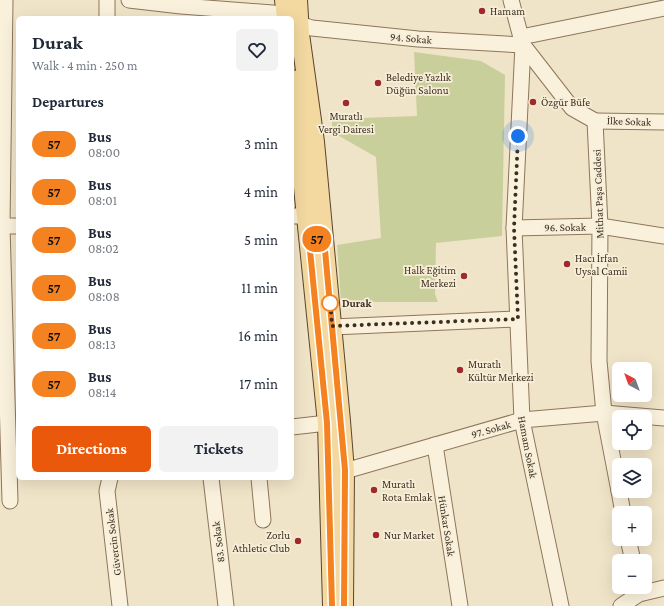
<!DOCTYPE html>
<html lang="en">
<head>
<meta charset="utf-8">
<style>
	:root { --surface:#fff; --page:#f2f2f3; --text:#1f2937; --muted:#747a83; --accent:#ea580c }
	body { margin:0; font-family:"Crimson Pro",serif; background:var(--page); color:var(--text); height:100vh; display:flex; flex-direction:column; font-size:15px; white-space:nowrap }
	* { box-sizing:border-box; margin:0 }
	p { font-size:13px; color:var(--muted) }
	.icon { flex:none; width:22px; height:22px; fill:none; stroke:currentColor; stroke-width:2; stroke-linecap:round; stroke-linejoin:round }
	.map { position:relative; flex:1; overflow:hidden }
	.drawer { position:absolute; left:16px; top:16px; width:278px; height:464px; display:flex; flex-direction:column; background:var(--surface); border-radius:6px; box-shadow:0 4px 16px #0002 }
	.drawer>* { flex:none }
	.badge { padding:0 8px; border-radius:13px; font-size:14px; line-height:26px }
	.needle { width:26px; rotate:319deg }
	.tools { position:absolute; left:612px; top:362px; display:grid; gap:8px }
	.tools a { display:grid; place-items:center; width:40px; height:40px; border-radius:6px; background:var(--surface); box-shadow:0 4px 16px #0002; font-size:20px }
	.you { position:absolute; width:20px; height:20px; margin:-10px; border:3px solid #fff; border-radius:50%; background:#1a73e8; box-shadow:0 0 0 6px #1a73e833 }
	.map>.badge { position:absolute; translate:-50% -50%; box-shadow:0 0 0 2px #fff }
	h2 { padding:0 16px; font-size:15px; line-height:36px }
	.round { display:grid; place-items:center; flex:none; width:42px; height:42px; border-radius:6px; background:var(--page) }
	.summary { display:flex; align-items:center; justify-content:space-between; height:68px; padding:0 16px }
	h1 { font-size:19px; font-weight:700; line-height:30px }
	.cta { display:flex; gap:8px; margin-top:auto; padding:8px 16px }
	.cta a { flex:1; height:46px; border-radius:6px; background:var(--accent); color:#fff; font-size:16px; font-weight:700; line-height:46px; text-align:center }
	.cta a+a { background:var(--page); color:var(--text) }
	ul { padding:0; list-style:none }
	li { display:flex; align-items:center; gap:12px; height:48px; padding:0 16px }
	li div { flex:1 }
	li b { display:block; font-size:15px }
	li em { font-style:normal }
	li .badge { min-width:44px; font-weight:700; text-align:center }
	.map>svg:first-child { display:block }
	.green { fill:#c9cf9b }
	.lines { fill:none; stroke-linecap:round; stroke-linejoin:round }
	.minor-casing { stroke:#8d765c; stroke-width:17 }
	.major-casing { stroke:#5b4430; stroke-width:20 }
	.minor { stroke:#faf1dc; stroke-width:15 }
	.major { stroke:#f3d9a0; stroke-width:18 }
	.line-casing { stroke:#fff; stroke-width:9 }
	.line { stroke:#f58220; stroke-width:6 }
	.walk { stroke:#3d2e20; stroke-width:4; stroke-dasharray:0 7.2 }
	.poi-dot { fill:#9e2a2b; stroke:#f7eed8; stroke-width:1.5 }
	.stop-dot { fill:#fff; stroke:#f58220; stroke-width:2 }
	.labels { text-anchor:middle; dominant-baseline:central; stroke-width:3.5; stroke-linejoin:round; paint-order:stroke }
	.poi-label { font-size:11px; fill:#3d2e20; stroke:#f7eed8; text-anchor:start }
	.street-label { font-size:11px; fill:#3d2e20; stroke:#f7eed8 }
	.stop-label { font-size:11px; font-weight:bold; fill:#3d2e20; stroke:#f7eed8; text-anchor:start }
</style>
</head>
<body>
<div class="map">
<svg width="664" height="606" viewBox="0 0 664 606">
	<rect width="100%" height="100%" fill="#f0e4c8"/>
	<path class="green" d="M414,52L481,61L505,75L502,236L436,243L435,294L438,302H341L337,245L381,238L376,157L332,132V119L417,116Z"/>
	<g class="lines">
		<defs>
			<g id="minor">
				<path d="M5,0L2,226L10,501"/>
				<path d="M107,0V18"/>
				<path d="M129,0L181,6L285,14"/>
				<path d="M511,0L523,45L572,108L595,121L600,226L599,361L604,413L619,491"/>
				<path d="M299,24L312,28L418,39L523,45"/>
				<path d="M521,37L664,8"/>
				<path d="M523,45L514,228L522,420L561,606"/>
				<path d="M595,121L664,122"/>
				<path d="M292,216H306"/>
				<path d="M2,226H18"/>
				<path d="M514,228L600,226L664,236"/>
				<path d="M332,327L517,319"/>
				<path d="M292,427L327,423"/>
				<path d="M435,445L460,606"/>
				<path d="M345,471L522,420L604,413L664,418"/>
				<path d="M110,478L107,491L120,606"/>
				<path d="M211,478L226,606"/>
				<path d="M259,478L263,520"/>
				<path d="M619,491L623,513"/>
				<path d="M628,539L633,561"/>
				<path d="M621,606L639,594L664,588"/>
			</g>
			<g id="major">
				<path d="M284,0L286,18"/>
				<path d="M298,0L300,34L315,142L341,421L345,471L344,606"/>
				<path d="M292,79L327,423L332,606"/>
			</g>
		</defs>
		<use href="#minor" class="minor-casing"/>
		<use href="#major" class="major-casing"/>
		<use href="#minor" class="minor"/>
		<use href="#major" class="major"/>
	</g>
	<g class="lines">
		<defs>
			<path id="line" d="M332,606L327,423L309,240L324,239L345,470L344,606"/>
		</defs>
		<use href="#line" class="line-casing"/>
		<use href="#line" class="line"/>
		<path class="walk" d="M330,303V297L332,326L518,319L514,228L518,136"/>
	</g>
	<g class="poi-dot">
		<circle cx="482" cy="11" r="4"/>
		<circle cx="378" cy="83" r="4"/>
		<circle cx="533" cy="102" r="4"/>
		<circle cx="346" cy="103" r="4"/>
		<circle cx="567" cy="264" r="4"/>
		<circle cx="464" cy="276" r="4"/>
		<circle cx="460" cy="370" r="4"/>
		<circle cx="374" cy="490" r="4"/>
		<circle cx="376" cy="535" r="4"/>
		<circle cx="298" cy="541" r="4"/>
	</g>
	<circle class="stop-dot" cx="330" cy="303" r="8"/>
	<g class="labels">
		<g class="poi-label">
			<text x="490" y="11">Hamam</text>
			<text x="386" y="77">Belediye Yazlık<tspan x="386" dy="13">Düğün Salonu</tspan></text>
			<text x="541" y="102">Özgür Büfe</text>
			<text x="346" y="116" text-anchor="middle">Muratlı<tspan x="346" dy="13">Vergi Dairesi</tspan></text>
			<text x="575" y="258">Hacı İrfan<tspan x="575" dy="13">Uysal Camii</tspan></text>
			<text x="456" y="270" text-anchor="end">Halk Eğitim<tspan x="456" dy="13">Merkezi</tspan></text>
			<text x="468" y="364">Muratlı<tspan x="468" dy="13">Kültür Merkezi</tspan></text>
			<text x="382" y="484">Muratlı<tspan x="382" dy="13">Rota Emlak</tspan></text>
			<text x="290" y="535" text-anchor="end">Zorlu<tspan x="290" dy="13">Athletic Club</tspan></text>
			<text x="384" y="535">Nur Market</text>
		</g>
		<g class="street-label">
			<text transform="translate(411 38) rotate(5)">94. Sokak</text>
			<text transform="translate(629 121) rotate(2)">İlke Sokak</text>
			<text transform="translate(598 194) rotate(-92)">Mithat Paşa Caddesi</text>
			<text transform="translate(565 227) rotate(-1)">96. Sokak</text>
			<text transform="translate(491 429) rotate(-16)">97. Sokak</text>
			<text transform="translate(528 447) rotate(79)">Hamam Sokak</text>
			<text transform="translate(447 526) rotate(81)">Hünkar Sokak</text>
			<text transform="translate(113 542) rotate(-97)">Güvercin Sokak</text>
			<text transform="translate(218 542) rotate(-97)">83. Sokak</text>
		</g>
		<g class="stop-label">
			<text x="342" y="303">Durak</text>
		</g>
	</g>
</svg>
<div class="tools">
<a><svg class="needle" viewBox="-14 -14 28 28"><path d="M0-13l5 13h-10z" fill="#e53935"/><path d="M0 13l5-13h-10z" fill="#747a83"/></svg></a>
<a><svg class="icon" aria-label="locate" viewBox="0 0 24 24"><circle cx="12" cy="12" r="6"/><path d="M12 2v4M12 18v4M2 12h4M18 12h4"/></svg></a>
<a><svg class="icon" aria-label="layers" viewBox="0 0 24 24"><path d="M12 4l9 5-9 5-9-5zM3 14l9 5 9-5"/></svg></a>
<a>+</a>
<a>−</a>
</div>
<div class="you" style="left:518px;top:136px"></div>
<b class="badge" style="left:317px;top:239px;background:#f58220;color:#111">57</b>
<section class="drawer">
<div class="summary"><div><h1>Durak</h1><p>Walk · 4 min · 250 m</p></div><a class="round"><svg class="icon" aria-label="heart" viewBox="0 0 24 24"><path d="M12 20l-8-8c-3-5 5-10 8-4 3-6 11-1 8 4z"/></svg></a></div>
<h2>Departures</h2>
<ul>
<li><span class="badge" style="background:#f58220;color:#111">57</span><div><b>Bus</b><p>08:00</p></div><em>3 min</em></li>
<li><span class="badge" style="background:#f58220;color:#111">57</span><div><b>Bus</b><p>08:01</p></div><em>4 min</em></li>
<li><span class="badge" style="background:#f58220;color:#111">57</span><div><b>Bus</b><p>08:02</p></div><em>5 min</em></li>
<li><span class="badge" style="background:#f58220;color:#111">57</span><div><b>Bus</b><p>08:08</p></div><em>11 min</em></li>
<li><span class="badge" style="background:#f58220;color:#111">57</span><div><b>Bus</b><p>08:13</p></div><em>16 min</em></li>
<li><span class="badge" style="background:#f58220;color:#111">57</span><div><b>Bus</b><p>08:14</p></div><em>17 min</em></li>
</ul>
<div class="cta"><a>Directions</a><a>Tickets</a></div>
</section>
</div>
</body>
</html>
